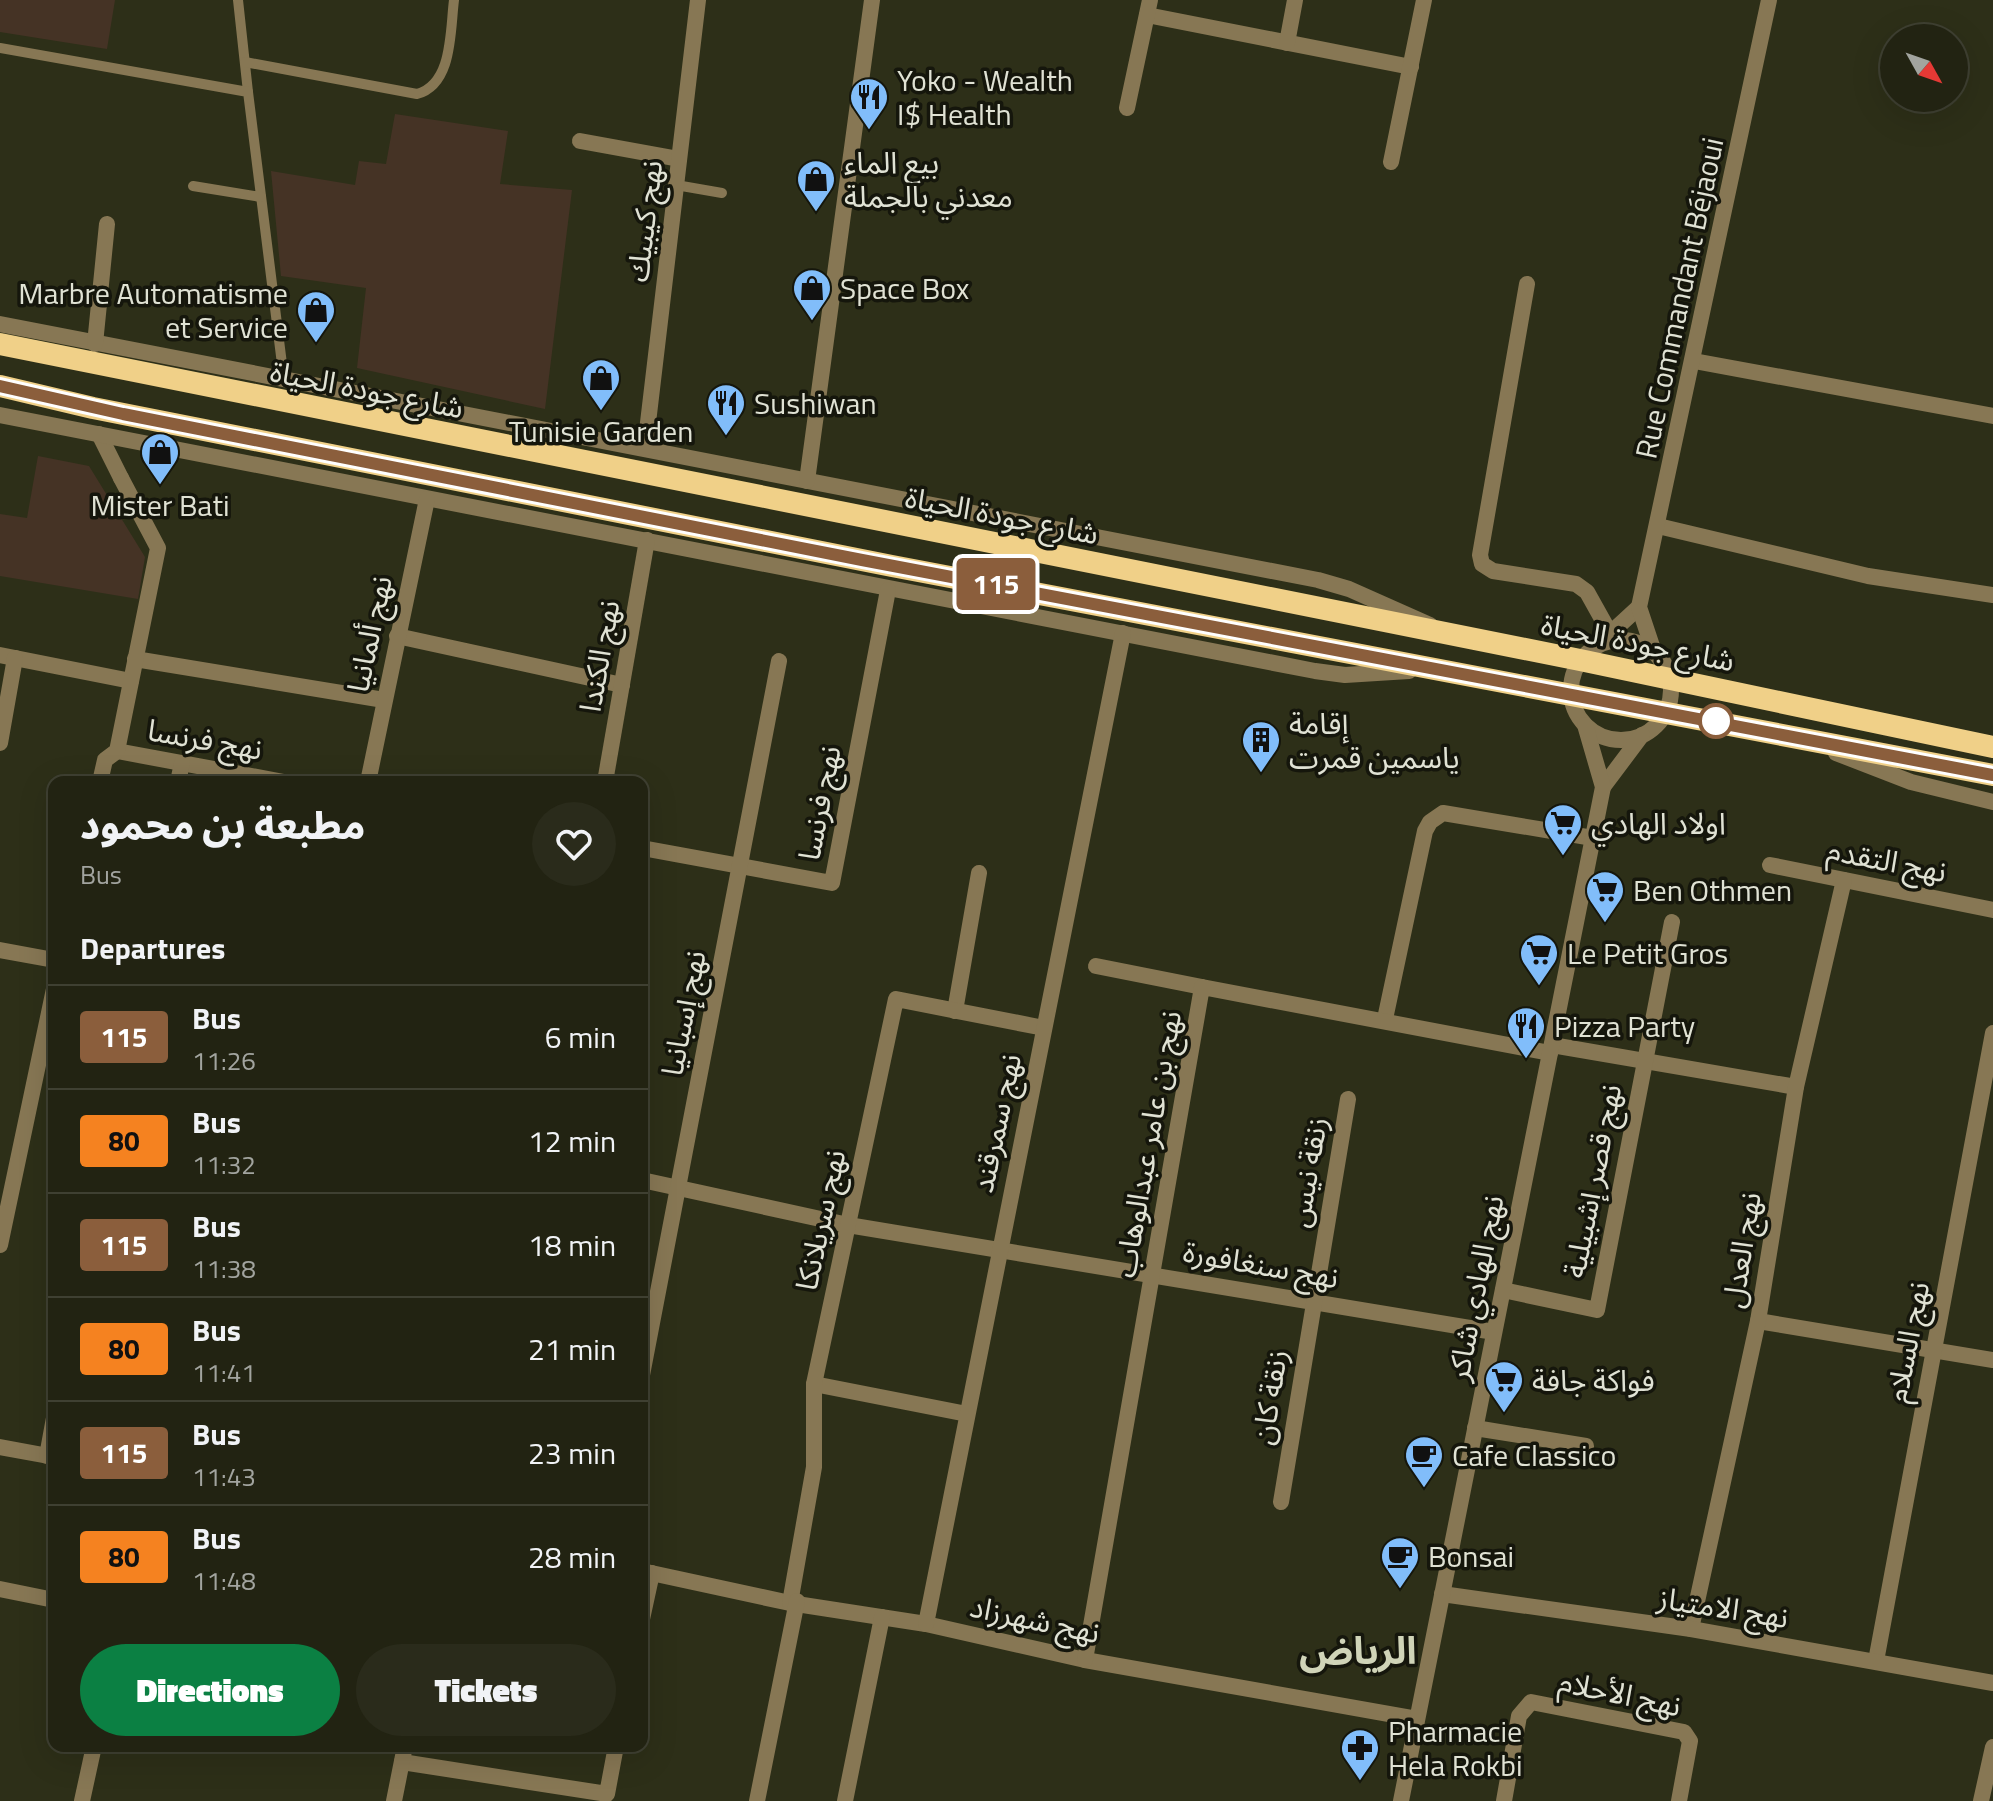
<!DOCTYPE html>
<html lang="en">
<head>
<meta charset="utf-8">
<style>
	:root { --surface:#222312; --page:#2a2b1b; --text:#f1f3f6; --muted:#a2a49f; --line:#3f4032; --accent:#0b8043 }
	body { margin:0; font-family:"Titillium Web","Noto Sans Arabic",sans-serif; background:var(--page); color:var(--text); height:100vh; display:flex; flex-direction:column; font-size:30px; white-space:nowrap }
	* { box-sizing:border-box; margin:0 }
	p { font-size:26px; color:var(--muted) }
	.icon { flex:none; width:44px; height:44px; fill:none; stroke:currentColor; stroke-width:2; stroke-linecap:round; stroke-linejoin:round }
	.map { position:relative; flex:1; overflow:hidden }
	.panel { position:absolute; left:48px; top:776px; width:600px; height:976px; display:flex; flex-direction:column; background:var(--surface); border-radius:16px; box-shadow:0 8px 32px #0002,0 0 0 2px var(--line) }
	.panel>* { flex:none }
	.badge { padding:0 16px; border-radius:6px; font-size:28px; line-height:52px }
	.needle { width:52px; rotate:130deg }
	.fabs { position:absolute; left:1880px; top:24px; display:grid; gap:16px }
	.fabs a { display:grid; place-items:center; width:88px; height:88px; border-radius:50%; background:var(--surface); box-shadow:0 8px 32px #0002,0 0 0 2px var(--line); font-size:40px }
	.map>.badge { position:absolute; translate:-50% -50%; box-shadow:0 0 0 4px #fff }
	h2 { padding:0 32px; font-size:30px; line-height:72px }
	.round { display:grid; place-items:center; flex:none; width:84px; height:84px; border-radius:42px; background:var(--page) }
	.summary { display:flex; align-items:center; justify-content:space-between; height:136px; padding:0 32px }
	h1 { font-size:38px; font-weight:800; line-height:60px }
	.action { display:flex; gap:16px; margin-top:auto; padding:16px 32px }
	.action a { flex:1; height:92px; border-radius:48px; background:var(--accent); color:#fff; font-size:32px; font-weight:800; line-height:92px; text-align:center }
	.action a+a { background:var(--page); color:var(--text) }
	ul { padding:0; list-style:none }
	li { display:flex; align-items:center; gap:24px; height:104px; padding:0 32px; border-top:2px solid var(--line) }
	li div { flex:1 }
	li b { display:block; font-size:30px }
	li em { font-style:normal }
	li .badge { min-width:88px; font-weight:700; text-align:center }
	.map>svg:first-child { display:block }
	.green { fill:#453325 }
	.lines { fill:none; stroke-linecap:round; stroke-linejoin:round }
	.service { stroke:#877754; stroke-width:10 }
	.pedestrian { stroke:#877754; stroke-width:16 }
	.minor { stroke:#877754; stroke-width:16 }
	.tertiary { stroke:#877754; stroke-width:16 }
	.trunk { stroke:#f0d088; stroke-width:22 }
	.line-casing { stroke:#fff; stroke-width:18 }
	.line { stroke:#8b5e3c; stroke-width:12 }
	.stop-dot { fill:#fff; stroke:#8b5e3c; stroke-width:4 }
	.labels { text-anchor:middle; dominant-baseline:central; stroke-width:7; stroke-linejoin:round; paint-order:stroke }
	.poi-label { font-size:30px; fill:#e0e2d4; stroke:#15160c; text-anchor:start }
	.street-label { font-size:30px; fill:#e0e2d4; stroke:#15160c }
	.district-label { font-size:38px; font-weight:bold; fill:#d0d4b8; stroke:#15160c }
</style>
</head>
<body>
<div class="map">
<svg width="1993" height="1801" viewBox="0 0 1993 1801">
	<rect width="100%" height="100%" fill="#2d2f18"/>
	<g class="green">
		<path d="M0,0H115L107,49L0,32Z"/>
		<path d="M395,114L508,131L500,184L572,190L545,409L357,368L366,288L281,276L271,171L355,185L359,161L386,164Z"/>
		<path d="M38,456L89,466L145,557L138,599L0,576V514L27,518Z"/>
	</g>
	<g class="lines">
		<g class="service">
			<path d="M238,0L248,92"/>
			<path d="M0,48L248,92L284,380"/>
			<path d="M245,62L417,94C453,84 450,31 454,0"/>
			<path d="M676,185L722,193"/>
			<path d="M193,186L261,197"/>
		</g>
		<g class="pedestrian">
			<path d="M99,434L121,478"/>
			<path d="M642,1619L652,1573"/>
			<path d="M402,1762L607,1794L616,1746"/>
		</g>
		<g class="minor">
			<path d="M1147,15L1411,67"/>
			<path d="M1287,43L1295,0"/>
			<path d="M1127,108L1150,0"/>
			<path d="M580,141L679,159"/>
			<path d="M1391,162L1424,0"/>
			<path d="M1527,284L1480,555L1482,564L1493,571L1576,584L1587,592L1611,635"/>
			<path d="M0,324L1318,580L1349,589L1430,625"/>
			<path d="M95,344L107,224"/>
			<path d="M1694,361L1993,416"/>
			<path d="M0,415L1315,671L1345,675L1409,671"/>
			<path d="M645,448L698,0"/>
			<path d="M807,481L872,0"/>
			<path d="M1658,526L1868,576L1993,595"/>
			<path d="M397,636L622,685"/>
			<path d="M0,655L131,681"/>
			<path d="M135,659L384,700"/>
			<path d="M0,743L15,658"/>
			<path d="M117,751L284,782"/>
			<path d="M1836,753L1911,782L1993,802"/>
			<path d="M100,782L105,760L117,751L158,548L121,478"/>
			<path d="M178,782L182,763"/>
			<path d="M368,782L427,499"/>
			<path d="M605,782L647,540"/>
			<path d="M642,848L832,883L888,590"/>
			<path d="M1770,865L1993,910"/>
			<path d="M0,950L54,960"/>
			<path d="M1096,966L1202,987"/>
			<path d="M955,1011L979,873"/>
			<path d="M1385,1019L1425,831L1430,822L1443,813L1593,838"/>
			<path d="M1552,1045L1796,1087"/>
			<path d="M642,1180L848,1225L1494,1332"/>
			<path d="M0,1245L54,989"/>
			<path d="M1503,1290L1597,1310L1672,922"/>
			<path d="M1758,1321L1993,1360"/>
			<path d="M642,1375L779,661"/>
			<path d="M814,1384L967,1414"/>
			<path d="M1475,1428L1586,1446"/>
			<path d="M0,1447L54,1457"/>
			<path d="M47,1456L54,1418"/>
			<path d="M1281,1502L1348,1099"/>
			<path d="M642,1571L790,1603L926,1624L1085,1660L1417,1719"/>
			<path d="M0,1589L54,1600"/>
			<path d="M790,1603L814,1467V1384L896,999L1044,1028"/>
			<path d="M926,1624L1123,633"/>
			<path d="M1691,1629L1758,1321L1796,1087L1844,880"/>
			<path d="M1085,1660L1202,987L1550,1053"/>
			<path d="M1876,1661L1993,1033"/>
			<path d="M82,1801L94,1746"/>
			<path d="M394,1801L405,1746"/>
			<path d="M757,1801L797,1601"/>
			<path d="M845,1801L882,1617"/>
			<path d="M1504,1801L1519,1716L1531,1702L1684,1732L1690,1741L1679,1801"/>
			<path d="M1981,1801L1993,1747"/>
		</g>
		<g class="tertiary">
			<circle cx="1621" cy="690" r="50"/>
			<path d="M1602,641L1639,607"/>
			<path d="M1664,663L1652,646L1639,607L1769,0"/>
			<path d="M1603,787L1642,735"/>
			<path d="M1442,1594L1691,1629L1993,1683"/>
			<path d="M1401,1801L1603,787L1585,725"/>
		</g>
		<g class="trunk">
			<path d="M0,344L1580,660L1993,747"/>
			<path d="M0,386L93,408L892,566L1993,775"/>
		</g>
	</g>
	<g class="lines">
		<defs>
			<path id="line" d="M0,386L123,414L862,560L1993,775"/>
		</defs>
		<use href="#line" class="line-casing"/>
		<use href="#line" class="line"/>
	</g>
	<defs>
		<symbol id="restaurant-pin" viewBox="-11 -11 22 30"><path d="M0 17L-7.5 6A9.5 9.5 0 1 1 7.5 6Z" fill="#81bdfa" stroke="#15160c"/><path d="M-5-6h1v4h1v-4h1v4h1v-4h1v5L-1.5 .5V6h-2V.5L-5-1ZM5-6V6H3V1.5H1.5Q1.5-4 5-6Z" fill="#111"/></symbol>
		<symbol id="shop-pin" viewBox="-11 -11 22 30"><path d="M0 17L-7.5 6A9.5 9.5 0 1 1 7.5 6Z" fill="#81bdfa" stroke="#15160c"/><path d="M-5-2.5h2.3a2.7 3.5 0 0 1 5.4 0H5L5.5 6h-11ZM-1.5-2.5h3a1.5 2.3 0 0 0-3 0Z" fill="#111"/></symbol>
		<symbol id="building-pin" viewBox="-11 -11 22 30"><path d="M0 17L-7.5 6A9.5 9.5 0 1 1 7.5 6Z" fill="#81bdfa" stroke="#15160c"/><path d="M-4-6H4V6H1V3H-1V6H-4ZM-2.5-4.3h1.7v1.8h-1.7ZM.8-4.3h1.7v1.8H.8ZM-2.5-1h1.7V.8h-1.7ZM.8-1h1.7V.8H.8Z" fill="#111"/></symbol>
		<symbol id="supermarket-pin" viewBox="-11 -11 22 30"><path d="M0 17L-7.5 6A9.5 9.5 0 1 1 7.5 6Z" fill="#81bdfa" stroke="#15160c"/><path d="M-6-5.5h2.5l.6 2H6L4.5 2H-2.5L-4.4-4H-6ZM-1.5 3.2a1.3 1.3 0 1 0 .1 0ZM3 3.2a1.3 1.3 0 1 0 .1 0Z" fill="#111"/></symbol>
		<symbol id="cafe-pin" viewBox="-11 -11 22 30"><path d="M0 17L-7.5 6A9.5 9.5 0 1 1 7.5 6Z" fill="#81bdfa" stroke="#15160c"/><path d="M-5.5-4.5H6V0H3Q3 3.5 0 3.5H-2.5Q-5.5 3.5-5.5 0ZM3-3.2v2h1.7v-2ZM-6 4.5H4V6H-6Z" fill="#111"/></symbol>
		<symbol id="pharmacy-pin" viewBox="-11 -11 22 30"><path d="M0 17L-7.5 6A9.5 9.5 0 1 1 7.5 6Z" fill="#81bdfa" stroke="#15160c"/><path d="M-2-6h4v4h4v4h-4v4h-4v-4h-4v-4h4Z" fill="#111"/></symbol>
	</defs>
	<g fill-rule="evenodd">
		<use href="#restaurant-pin" x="847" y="75" width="44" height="60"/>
		<use href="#shop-pin" x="794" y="157" width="44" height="60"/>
		<use href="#shop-pin" x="790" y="266" width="44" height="60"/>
		<use href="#shop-pin" x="294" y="288" width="44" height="60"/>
		<use href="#shop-pin" x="579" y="356" width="44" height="60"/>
		<use href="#restaurant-pin" x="704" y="381" width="44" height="60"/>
		<use href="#shop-pin" x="138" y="430" width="44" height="60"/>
		<use href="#building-pin" x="1239" y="718" width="44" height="60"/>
		<use href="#supermarket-pin" x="1541" y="801" width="44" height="60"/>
		<use href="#supermarket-pin" x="1583" y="868" width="44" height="60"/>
		<use href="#supermarket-pin" x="1517" y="931" width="44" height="60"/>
		<use href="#restaurant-pin" x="1504" y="1004" width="44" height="60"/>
		<use href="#supermarket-pin" x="1482" y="1358" width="44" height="60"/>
		<use href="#cafe-pin" x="1402" y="1433" width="44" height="60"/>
		<use href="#cafe-pin" x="1378" y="1534" width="44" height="60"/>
		<use href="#pharmacy-pin" x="1338" y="1726" width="44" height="60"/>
	</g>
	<circle class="stop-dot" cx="1716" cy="721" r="16"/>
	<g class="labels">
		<g class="poi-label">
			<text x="897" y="80">Yoko - Wealth<tspan x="897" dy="34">I$ Health</tspan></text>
			<text x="844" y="162">بيع الماء<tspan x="844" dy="34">معدني بالجملة</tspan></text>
			<text x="840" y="288">Space Box</text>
			<text x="288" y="293" text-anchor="end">Marbre Automatisme<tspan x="288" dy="34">et Service</tspan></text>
			<text x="754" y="403">Sushiwan</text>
			<text x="601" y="431" text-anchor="middle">Tunisie Garden</text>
			<text x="160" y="505" text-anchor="middle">Mister Bati</text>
			<text x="1289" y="723">إقامة<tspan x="1289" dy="34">ياسمين قمرت</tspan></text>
			<text x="1591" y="823">اولاد الهادي</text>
			<text x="1633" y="890">Ben Othmen</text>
			<text x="1567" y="953">Le Petit Gros</text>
			<text x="1554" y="1026">Pizza Party</text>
			<text x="1532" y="1380">فواكة جافة</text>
			<text x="1452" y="1455">Cafe Classico</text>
			<text x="1428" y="1556">Bonsai</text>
			<text x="1388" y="1731">Pharmacie<tspan x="1388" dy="34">Hela Rokbi</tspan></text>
		</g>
		<g class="street-label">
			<text transform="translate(644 221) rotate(-83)">نهج كيبيك</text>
			<text transform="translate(1679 298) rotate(-78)">Rue Commandant Béjaoui</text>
			<text transform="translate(367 389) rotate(11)">شارع جودة الحياة</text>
			<text transform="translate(1002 515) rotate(11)">شارع جودة الحياة</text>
			<text transform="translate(369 634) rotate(-78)">نهج ألمانيا</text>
			<text transform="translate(1638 642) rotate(11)">شارع جودة الحياة</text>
			<text transform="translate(599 656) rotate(-80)">نهج الكندا</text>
			<text transform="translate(205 739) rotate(10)">نهج فرنسا</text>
			<text transform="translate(819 803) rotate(-79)">نهج فرنسا</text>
			<text transform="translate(1887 860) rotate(11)">نهج التقدم</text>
			<text transform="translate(683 1013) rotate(-79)">نهج إسبانيا</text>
			<text transform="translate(996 1123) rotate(-78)">نهج سمرقند</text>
			<text transform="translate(1147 1144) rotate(-80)">نهج بن عامر عبدالوهاب</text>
			<text transform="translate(1307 1172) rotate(-80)">زنقة نيس</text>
			<text transform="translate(1592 1181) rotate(-79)">نهج قصر إشبيلية</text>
			<text transform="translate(820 1220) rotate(-78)">نهج سريلانكا</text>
			<text transform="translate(1741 1250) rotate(-81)">نهج العدل</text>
			<text transform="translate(1261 1264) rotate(10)">نهج سنغافورة</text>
			<text transform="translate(1475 1288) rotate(-79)">نهج الهادي شاكر</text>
			<text transform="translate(1907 1342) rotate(-79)">نهج السلام</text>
			<text transform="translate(1269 1397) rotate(-81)">زنقة كان</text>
			<text transform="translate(1723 1607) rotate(9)">نهج الامتياز</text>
			<text transform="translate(1035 1619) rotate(12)">نهج شهرزاد</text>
			<text transform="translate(1620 1693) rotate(12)">نهج الأحلام</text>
		</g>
		<g class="district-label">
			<text x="1358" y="1650">الرياض</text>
		</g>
	</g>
</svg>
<div class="fabs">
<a><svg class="needle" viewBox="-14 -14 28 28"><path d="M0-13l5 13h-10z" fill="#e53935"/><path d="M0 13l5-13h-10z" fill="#a2a49f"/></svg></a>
</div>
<b class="badge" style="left:996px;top:584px;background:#8b5e3c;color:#fff">115</b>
<section class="panel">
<div class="summary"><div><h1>مطبعة بن محمود</h1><p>Bus</p></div><a class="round"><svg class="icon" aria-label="heart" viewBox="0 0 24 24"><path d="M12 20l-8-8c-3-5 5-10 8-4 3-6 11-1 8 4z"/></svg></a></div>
<h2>Departures</h2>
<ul>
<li><span class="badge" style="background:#8b5e3c;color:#fff">115</span><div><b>Bus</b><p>11:26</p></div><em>6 min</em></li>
<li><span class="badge" style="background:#f58220;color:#111">80</span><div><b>Bus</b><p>11:32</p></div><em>12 min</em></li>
<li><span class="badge" style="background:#8b5e3c;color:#fff">115</span><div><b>Bus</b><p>11:38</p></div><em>18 min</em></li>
<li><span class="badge" style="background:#f58220;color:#111">80</span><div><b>Bus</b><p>11:41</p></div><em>21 min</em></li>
<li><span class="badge" style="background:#8b5e3c;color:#fff">115</span><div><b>Bus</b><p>11:43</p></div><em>23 min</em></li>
<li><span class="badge" style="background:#f58220;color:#111">80</span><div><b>Bus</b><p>11:48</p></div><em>28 min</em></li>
</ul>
<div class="action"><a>Directions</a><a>Tickets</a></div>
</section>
</div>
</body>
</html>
